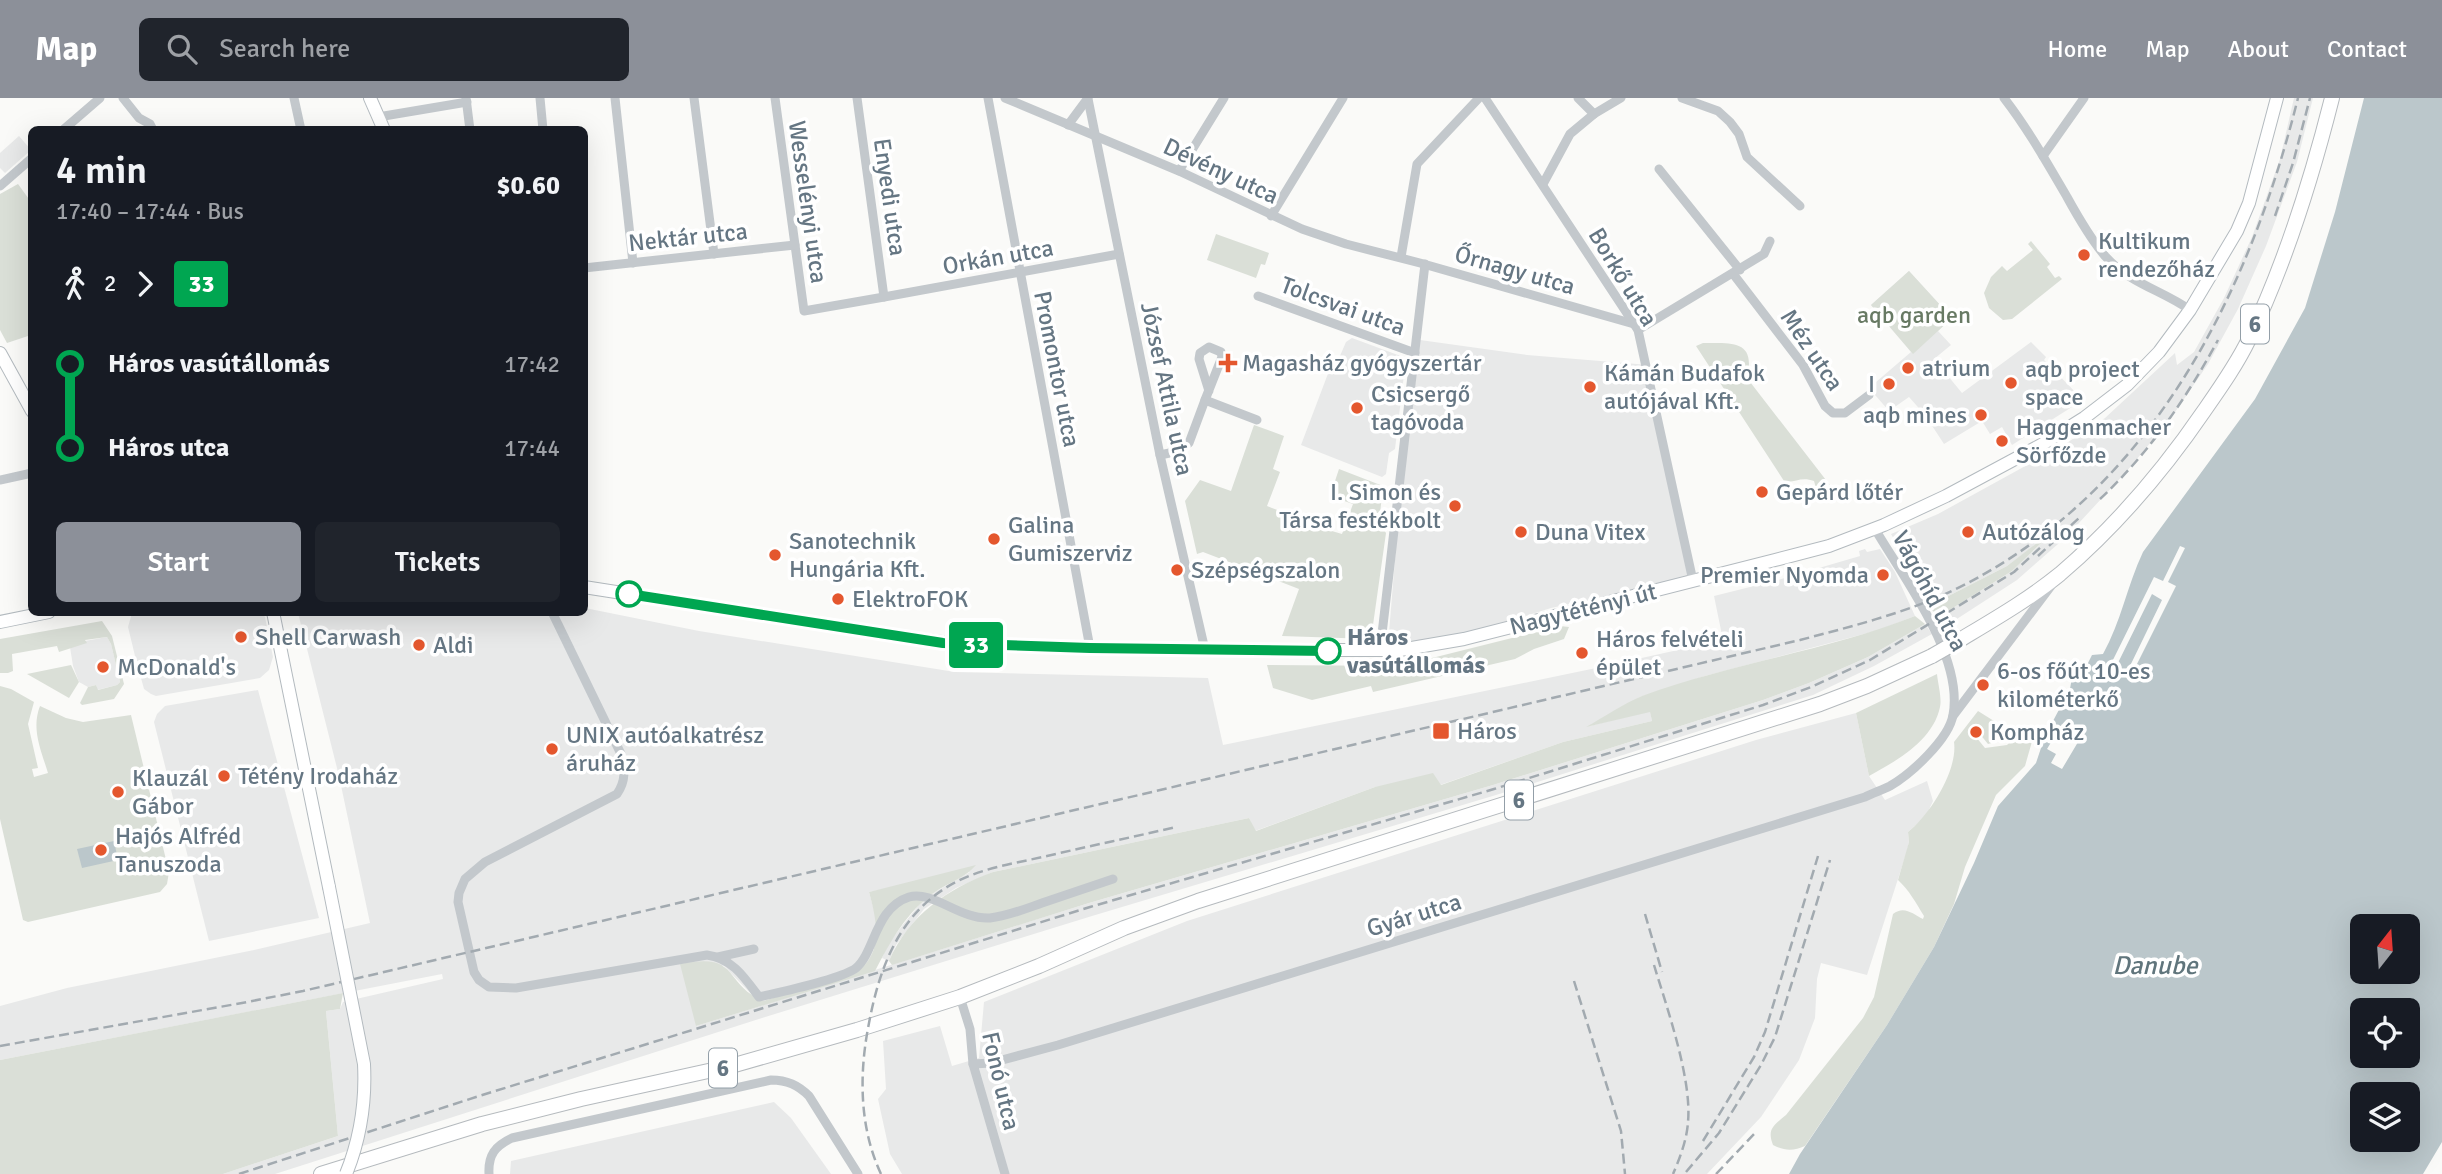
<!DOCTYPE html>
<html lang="en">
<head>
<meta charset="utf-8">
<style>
	:root { --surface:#171b24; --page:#20242c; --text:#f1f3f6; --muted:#9ea1a6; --accent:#8c9099 }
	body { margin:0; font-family:Signika,sans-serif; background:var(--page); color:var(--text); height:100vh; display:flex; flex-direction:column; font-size:26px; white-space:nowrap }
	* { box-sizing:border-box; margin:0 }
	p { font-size:23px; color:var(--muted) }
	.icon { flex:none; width:38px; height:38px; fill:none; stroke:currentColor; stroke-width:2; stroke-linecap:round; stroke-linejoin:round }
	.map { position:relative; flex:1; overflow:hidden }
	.sheet { position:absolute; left:28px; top:28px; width:560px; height:490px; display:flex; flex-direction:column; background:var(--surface); border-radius:10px; box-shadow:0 7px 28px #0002 }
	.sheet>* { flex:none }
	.badge { padding:0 14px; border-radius:5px; font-size:24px; line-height:46px }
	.needle { width:46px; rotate:17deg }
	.tools { position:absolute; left:2350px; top:816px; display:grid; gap:14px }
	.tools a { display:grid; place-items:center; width:70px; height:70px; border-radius:10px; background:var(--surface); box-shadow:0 7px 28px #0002; font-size:35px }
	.map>.badge { position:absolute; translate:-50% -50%; box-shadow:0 0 0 4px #fff }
	.legs { display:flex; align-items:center; gap:10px; height:77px; padding:0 28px; font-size:23px }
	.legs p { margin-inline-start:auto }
	.head { display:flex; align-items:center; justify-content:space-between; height:119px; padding:0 28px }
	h1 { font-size:38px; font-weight:600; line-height:52px }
	.primary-button { display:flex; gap:14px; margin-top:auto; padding:14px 28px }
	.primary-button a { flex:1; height:80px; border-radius:10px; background:var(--accent); color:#fff; font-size:28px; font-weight:600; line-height:80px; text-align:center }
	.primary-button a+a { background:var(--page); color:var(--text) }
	ul { padding:0 28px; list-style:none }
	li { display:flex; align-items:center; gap:24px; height:84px; font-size:26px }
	li i { display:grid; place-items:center; width:10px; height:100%; margin:0 9px; background:currentColor }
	li i::after { content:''; width:18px; height:18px; margin:-9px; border:5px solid; border-radius:50%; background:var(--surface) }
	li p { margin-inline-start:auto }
	li:first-child i { background:linear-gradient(#0000 50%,currentColor 0) }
	li:last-child i { background:linear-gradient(currentColor 50%,#0000 0) }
	header { display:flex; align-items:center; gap:42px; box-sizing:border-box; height:98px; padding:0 35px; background:var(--accent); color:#fff }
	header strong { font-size:33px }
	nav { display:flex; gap:38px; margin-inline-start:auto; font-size:24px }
	.search { width:490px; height:63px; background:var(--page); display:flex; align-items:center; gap:18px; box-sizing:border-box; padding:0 24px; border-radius:10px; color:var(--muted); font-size:26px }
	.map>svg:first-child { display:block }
	.built { fill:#e8e9e9 }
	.green { fill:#dadfd7 }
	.water { fill:#bbc7cb; fill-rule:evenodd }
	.pier { fill:#fafaf8 }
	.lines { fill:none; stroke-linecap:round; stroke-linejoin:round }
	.secondary-casing { stroke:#b3babf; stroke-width:14 }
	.primary-casing { stroke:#b5babe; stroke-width:16 }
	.street { stroke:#c3c8cc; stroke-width:9 }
	.secondary { stroke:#fff; stroke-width:12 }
	.primary { stroke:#fff; stroke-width:14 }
	.rail { stroke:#a2aab0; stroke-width:2.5; stroke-dasharray:10 5; stroke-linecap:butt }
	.secondary-bridge-casing { stroke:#b3babf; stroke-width:14; stroke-linecap:butt }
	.primary-bridge-casing { stroke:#b5babe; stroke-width:16; stroke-linecap:butt }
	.secondary-bridge { stroke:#fff; stroke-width:12 }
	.primary-bridge { stroke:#fff; stroke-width:14 }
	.line-1-casing { stroke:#fff; stroke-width:16 }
	.line-1 { stroke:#00a651; stroke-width:10 }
	.poi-dot { fill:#e4572e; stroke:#fff; stroke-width:2.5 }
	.stop-1-dot { fill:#fff; stroke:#00a651; stroke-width:3.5 }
	.labels { text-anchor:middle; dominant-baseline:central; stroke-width:7; stroke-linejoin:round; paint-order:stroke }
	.shield { fill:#fff; stroke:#939fa8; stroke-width:2 }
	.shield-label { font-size:23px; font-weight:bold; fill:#657683 }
	.street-label { font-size:24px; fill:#657683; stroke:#fff }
	.poi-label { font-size:24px; fill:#657683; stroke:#fff; text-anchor:start }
	.park-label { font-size:24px; fill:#687a64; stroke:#fff }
	.stop-label { font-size:24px; font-weight:bold; fill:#657683; stroke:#fff; text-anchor:start }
	.water-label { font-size:26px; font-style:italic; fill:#60757c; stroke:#fff }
</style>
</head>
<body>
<header>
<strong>Map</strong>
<div class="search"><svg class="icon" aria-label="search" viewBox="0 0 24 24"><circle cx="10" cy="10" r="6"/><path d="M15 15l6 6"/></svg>Search here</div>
<nav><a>Home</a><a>Map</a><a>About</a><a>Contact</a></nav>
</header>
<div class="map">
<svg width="2442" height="1076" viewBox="0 0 2442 1076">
	<rect width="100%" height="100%" fill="#fafaf8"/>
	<g class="built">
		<path d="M2294,0H2313L2297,64L2266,148L2238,211L2208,266L2171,320L2126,374L2066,439L2017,482L1946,528L1940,518L2012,473L2052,435L2007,468L1927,509L1913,474L1891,436L1938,416L2062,348L2105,320L2175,255L2177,267L2194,254L2224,200L2252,139L2280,61Z"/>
		<path d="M19,38L31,52L5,75L0,70V55Z"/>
		<path d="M1909,173L1952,220L1938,233L1951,247L1934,261L1962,295L2031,244L2046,259L2044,262L2083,302L2012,347L2002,329L1990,336L1982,323L1944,346L1925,317L1909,299L1889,313L1869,290L1911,254L1871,207Z"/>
		<path d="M1352,240L1406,260L1395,351L1389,355L1386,376L1382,379L1301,347L1329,273L1333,274L1346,244Z"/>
		<path d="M1420,242L1527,257L1649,267L1693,479L1551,510L1469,536L1388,547L1396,449Z"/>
		<path d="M1865,451L1867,454L1880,451L1895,474L1915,518L1879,532L1705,578L1640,599L1589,628L1650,613L1652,623L1563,644L1440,687L1375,689L1255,733L1249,720L993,774L956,790L924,811L896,847L889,863L882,860L889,844L919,807L935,794L970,774L869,794L877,823L872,859L868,867L856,875L763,903L754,899L723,867L696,928L1089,805L1493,687L1763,602L1809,585L1868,559L1925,526L1932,536L1874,568L1813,597L1496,697L1092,818L762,920L275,1076H223L338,1038L326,913L340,911L343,904L443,881L442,876L0,962V908L67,890L254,852L370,825L339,678L298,515L584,514L585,510L699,533L955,574L1208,580L1223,647L1601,569L1723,542L1714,498L1778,482L1860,458L1859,453Z"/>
		<path d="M132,515H262L265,519L273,559L269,572L260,580L156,598L151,596L144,591L136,562L128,529Z"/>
		<path d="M107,539L111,546L120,584L117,587L97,592L96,587L88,589L79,584L73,568L70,549L85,543Z"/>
		<path d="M258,592L319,820L209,843L154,624L157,616L165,608Z"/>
		<path d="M1856,615L1869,678L1885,702L1927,683L1933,703L1926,718L1908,734L1909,744L1907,753L1867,877L1821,865L1817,881L1815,920L1799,962L1761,1019L1707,1076H902L890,1056L878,1001L886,991L883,943L940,928L952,968L979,960L984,904L1187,823L1756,642Z"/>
		<path d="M774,1004L791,1020L831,1076H510L511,1063Z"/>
	</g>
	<g class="green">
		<path d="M18,86L31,104V237L7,245L0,232V96Z"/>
		<path d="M1216,136L1269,155L1265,167L1261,166L1256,180L1207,162Z"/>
		<path d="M2031,143L2050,166L2047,169L2055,180L2059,178L2062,181L2012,221L2003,222L1989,210L1984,195L1991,179L2002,168L2007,173L2033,152L2028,146Z"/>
		<path d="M1909,173L1952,220L1913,256L1871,207Z"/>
		<path d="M1703,245C1733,245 1756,242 1747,280L1836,395L1828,400L1818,397L1814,383C1800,378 1794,386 1784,383L1696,248Z"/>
		<path d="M1254,327L1284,338L1273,371L1280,374L1267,408L1285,415L1284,419L1342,436L1353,406L1330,398L1339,371L1383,388L1379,425L1386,435L1371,541L1282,538L1299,491L1203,454L1197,456L1185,403L1200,382L1231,393Z"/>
		<path d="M2058,429L2012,473L1940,518L1927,509L2007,468Z"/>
		<path d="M1915,518L1925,526L1868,559L1809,585L1763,602L1493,687L1089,805L892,867L889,863C909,817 947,791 993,774L1249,720L1256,733L1375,689L1433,675L1441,687L1563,644L1652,623L1650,614L1586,629C1604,619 1623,606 1642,598C1731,565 1827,553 1915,518Z"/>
		<path d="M102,523L112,538L124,586L114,601L82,607L80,605L88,589L96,587L98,592L117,587L120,584L111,546L107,539L85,542L87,545L59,554L57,548L12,556L13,573L8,575H0V541Z"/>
		<path d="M1560,528L1569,529L1564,541L1534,551L1515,561L1373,594L1371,588L1312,602L1273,590L1267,567L1400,568Z"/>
		<path d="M71,567L79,584L69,600L27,576Z"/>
		<path d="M1937,576C1938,586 1942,600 1940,609C1933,643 1896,663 1869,678L1856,615Z"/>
		<path d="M0,588L11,591L34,604L28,626L38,670L32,671L34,679L48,675C41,652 31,631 40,608L66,620L83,624L131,617L169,774L167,786L160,794L28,824L23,822L0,721Z"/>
		<path d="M1978,613L1994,623L2000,632L1998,643L1988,646L1979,635L1976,639L1985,650L2007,647L2021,633L2033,640L2025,668L1996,697L1965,769L1954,806L1934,849L1887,927L1805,1048C1794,1053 1784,1053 1773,1047C1767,1031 1773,1028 1786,1017L1863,920L1874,899L1893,816C1904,807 1913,816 1923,821L1924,818C1916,805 1909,792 1898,782L1909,744L1908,734C1930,717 1958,672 1954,644Z"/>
		<path d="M976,767C965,780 948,785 935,794C906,814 891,843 875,873L696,928L680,866C741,854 722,885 763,903L856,875C884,855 877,823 869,794Z"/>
		<path d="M343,895L340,911L326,913L338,1038L223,1076H0V962Z"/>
	</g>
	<g class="water">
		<path d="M2364,0H2442V1044L2423,1076H1789L1800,1056L1887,927L1934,849L1974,765L1998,708L2036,665L2045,638L2070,591L2072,579H2081L2092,557L2103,556C2121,524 2127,488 2143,454L2255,301L2305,210L2335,114ZM2362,828H2408V873H2362ZM2362,912H2408V957H2362ZM2362,996H2408V1041H2362Z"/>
		<path d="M114,743L118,762L82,770L77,751Z"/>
	</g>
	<g class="pier">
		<path d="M2180,448L2185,450L2168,484L2176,488L2134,572L2129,570L2162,502L2152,496L2112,577L2107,574L2154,479L2163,483Z"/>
		<path d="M2062,626L2071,632L2074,628L2084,634L2062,671L2051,665L2056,656L2047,651Z"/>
	</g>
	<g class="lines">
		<defs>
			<g id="secondary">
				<path d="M370,0L384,32"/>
				<path d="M0,255L32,313"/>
				<path d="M584,489L911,540L965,547L1205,552H1400L1464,541L1775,462L1829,448L1884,427L1946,398L2041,347L2084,320L2127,287L2159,254L2190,212L2237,133L2249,105L2277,0"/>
				<path d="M273,514L329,789"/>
				<path d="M0,524L49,514"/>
			</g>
			<g id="primary">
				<path d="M1958,543C1993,522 2028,502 2060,476C2115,429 2163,373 2204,313C2220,290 2237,266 2249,241C2286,164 2311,83 2332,0"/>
				<path d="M321,1076L482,1026L581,1001L731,968L857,932L960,899L1039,868L1124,830L1198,803L1820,606L1867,588L1932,558"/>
			</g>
		</defs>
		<use href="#secondary" class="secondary-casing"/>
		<use href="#primary" class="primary-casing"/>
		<g class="street">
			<path d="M123,0L139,20L150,26L153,32"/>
			<path d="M294,0L301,32"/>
			<path d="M466,0L470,32"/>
			<path d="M540,0L543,32"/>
			<path d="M615,0L633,165"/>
			<path d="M694,0L714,156"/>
			<path d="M775,0L804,213L884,199L857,0"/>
			<path d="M988,0L1090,550"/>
			<path d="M1005,0L1179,73L1302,131L1346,146L1420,165L1634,226"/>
			<path d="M1485,0L1638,232L1693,483"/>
			<path d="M1578,0L1594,16"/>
			<path d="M1682,0L1718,13L1730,24L1739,36L1747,59L1800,108"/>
			<path d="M2004,0C2028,31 2047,65 2067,99C2078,119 2090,140 2105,158C2130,186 2162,192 2190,212"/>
			<path d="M1088,1L1160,357L1205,552"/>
			<path d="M378,19L467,4"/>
			<path d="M1068,27L1088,0"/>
			<path d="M63,32L100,0"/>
			<path d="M2043,58L2084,0"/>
			<path d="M1659,71L1740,172"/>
			<path d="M1179,73L1224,0"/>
			<path d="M1543,86L1570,36L1594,16L1621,0"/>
			<path d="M0,88L32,60"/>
			<path d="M1271,118L1343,0"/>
			<path d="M1401,159L1417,66L1479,0"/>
			<path d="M584,170L795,147"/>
			<path d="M1734,177L1803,267L1825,308L1833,315H1845L1869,297"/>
			<path d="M1258,198L1415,255"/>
			<path d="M884,199L1119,156"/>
			<path d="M1638,232L1764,156L1770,143"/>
			<path d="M1205,302L1222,259L1221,254L1209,249L1200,255L1199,261L1209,293"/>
			<path d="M1160,357L1179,353L1189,345L1205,302L1257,322"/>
			<path d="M0,382L32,375"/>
			<path d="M552,514L621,656C625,671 626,683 617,696L485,764L465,781L459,795L458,804L474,874L479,882L489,889L516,890L707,857C732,860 745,880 759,899C780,894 842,881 856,870C875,854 875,810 909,799C933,792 960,822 990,820C1008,818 1025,811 1042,805C1066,797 1089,789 1113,781"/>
			<path d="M1380,553L1425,166"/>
			<path d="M1953,618L2051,488"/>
			<path d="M718,859L754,851"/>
			<path d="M960,899L970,931L973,966L1005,1076"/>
			<path d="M973,966L991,965L1058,947L1865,699C1873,695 1882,692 1890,688C1911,676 1949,641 1953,617C1964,558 1903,479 1875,431"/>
			<path d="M489,1076C488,1057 495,1048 512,1040L771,982C787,982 798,987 809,998L858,1076"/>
		</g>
		<use href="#secondary" class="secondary"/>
		<use href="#primary" class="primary"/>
		<g class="rail">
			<path d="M2275,118L2293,65L2310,0"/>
			<path d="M2100,401C2149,355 2186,301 2218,242"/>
			<path d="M2038,458L2079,420"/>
			<path d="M1645,816L1662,874"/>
			<path d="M1654,867C1667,910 1692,981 1688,1024C1687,1041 1680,1060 1673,1076"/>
			<path d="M1574,883L1621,1033L1625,1076"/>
			<path d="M0,948L242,905L303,893L1800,542C1853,528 1906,515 1956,491C2149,396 2248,200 2298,0"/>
			<path d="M1703,1043L1754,959L1765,934L1818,758"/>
			<path d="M1686,1074L1719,1035L1761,967L1775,939L1830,762"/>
			<path d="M239,1076L479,998L1090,809L1494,691L1763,607L1811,589L1870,562L2014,474L2043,447"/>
			<path d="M881,1076C859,1029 859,975 869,925C881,861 905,804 969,778C994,768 1021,764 1047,758C1090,748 1133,739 1176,729"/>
			<path d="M1716,1076L1757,1033"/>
		</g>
		<defs>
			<path id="secondary-bridge" d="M329,789L364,966C366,1005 361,1039 346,1076"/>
			<path id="primary-bridge" d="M1932,558L1958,543"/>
		</defs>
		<use href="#secondary-bridge" class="secondary-bridge-casing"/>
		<use href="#primary-bridge" class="primary-bridge-casing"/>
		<use href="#secondary-bridge" class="secondary-bridge"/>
		<use href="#primary-bridge" class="primary-bridge"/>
	</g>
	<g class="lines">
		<defs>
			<path id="line-1" d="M629,496L943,545L1090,550L1328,553"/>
		</defs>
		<use href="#line-1" class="line-1-casing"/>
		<use href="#line-1" class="line-1"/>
	</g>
	<g class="poi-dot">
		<circle cx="2084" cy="157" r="7"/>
		<path d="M1224.5 254.5h7v7h7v7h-7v7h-7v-7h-7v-7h7z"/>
		<circle cx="1908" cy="270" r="7"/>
		<circle cx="2011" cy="285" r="7"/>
		<circle cx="1889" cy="286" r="7"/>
		<circle cx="1590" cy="289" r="7"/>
		<circle cx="1357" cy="310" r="7"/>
		<circle cx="1981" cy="317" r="7"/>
		<circle cx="2002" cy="343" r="7"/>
		<circle cx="1762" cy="394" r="7"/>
		<circle cx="1455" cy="408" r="7"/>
		<circle cx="1521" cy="434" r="7"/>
		<circle cx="1968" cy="434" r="7"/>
		<circle cx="994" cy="441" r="7"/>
		<circle cx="775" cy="457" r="7"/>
		<circle cx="1177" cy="472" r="7"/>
		<circle cx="1883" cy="477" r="7"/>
		<circle cx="838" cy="501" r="7"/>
		<circle cx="241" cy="539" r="7"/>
		<circle cx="419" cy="547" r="7"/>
		<circle cx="1582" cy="555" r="7"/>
		<circle cx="103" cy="569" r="7"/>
		<circle cx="1983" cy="587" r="7"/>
		<rect x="1432" y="624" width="18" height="18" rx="3.5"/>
		<circle cx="1976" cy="634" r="7"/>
		<circle cx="552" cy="651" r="7"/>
		<circle cx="224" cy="678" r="7"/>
		<circle cx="118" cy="694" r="7"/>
		<circle cx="101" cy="752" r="7"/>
	</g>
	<g class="stop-1-dot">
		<circle cx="629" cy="496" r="12"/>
		<circle cx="1328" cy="553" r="12"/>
	</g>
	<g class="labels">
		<g class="shield">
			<rect x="2241" y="206.5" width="28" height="39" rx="5"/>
			<rect x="1505" y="682.5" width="28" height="39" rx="5"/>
			<rect x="709" y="950.5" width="28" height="39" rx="5"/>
		</g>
		<g class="shield-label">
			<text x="2255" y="226">6</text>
			<text x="1519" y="702">6</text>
			<text x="723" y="970">6</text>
		</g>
		<g class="street-label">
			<text transform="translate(1221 73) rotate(25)">Dévény utca</text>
			<text transform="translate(890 99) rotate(82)">Enyedi utca</text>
			<text transform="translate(808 104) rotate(82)">Wesselényi utca</text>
			<text transform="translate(688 139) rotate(-6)">Nektár utca</text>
			<text transform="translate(998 159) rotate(-10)">Orkán utca</text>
			<text transform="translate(1515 172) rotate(16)">Őrnagy utca</text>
			<text transform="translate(1623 179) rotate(59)">Borkő utca</text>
			<text transform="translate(1343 208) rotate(20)">Tolcsvai utca</text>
			<text transform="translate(1812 252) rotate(56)">Méz utca</text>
			<text transform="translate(1057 271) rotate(79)">Promontor utca</text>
			<text transform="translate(1167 291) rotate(78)">József Attila utca</text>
			<text transform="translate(1930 493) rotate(62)">Vágóhíd utca</text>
			<text transform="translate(1583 511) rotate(-14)">Nagytétényi út</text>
			<text transform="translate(1414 817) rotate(-17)">Gyár utca</text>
			<text transform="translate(1001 983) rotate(77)">Fonó utca</text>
		</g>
		<g class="poi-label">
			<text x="2098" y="143">Kultikum<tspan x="2098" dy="28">rendezőház</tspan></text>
			<text x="1242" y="265">Magasház gyógyszertár</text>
			<text x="1922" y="270">atrium</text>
			<text x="2025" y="271">aqb project<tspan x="2025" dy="28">space</tspan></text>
			<text x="1604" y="275">Kámán Budafok<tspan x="1604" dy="28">autójával Kft.</tspan></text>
			<text x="1875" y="286" text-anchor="end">I</text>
			<text x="1371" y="296">Csicsergő<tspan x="1371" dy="28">tagóvoda</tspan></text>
			<text x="1967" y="317" text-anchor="end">aqb mines</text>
			<text x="2016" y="329">Haggenmacher<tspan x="2016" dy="28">Sörfőzde</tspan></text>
			<text x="1441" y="394" text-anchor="end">I. Simon és<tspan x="1441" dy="28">Társa festékbolt</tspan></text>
			<text x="1776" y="394">Gepárd lőtér</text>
			<text x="1008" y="427">Galina<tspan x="1008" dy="28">Gumiszerviz</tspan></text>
			<text x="1535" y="434">Duna Vitex</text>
			<text x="1982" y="434">Autózálog</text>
			<text x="789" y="443">Sanotechnik<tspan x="789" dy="28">Hungária Kft.</tspan></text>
			<text x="1191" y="472">Szépségszalon</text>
			<text x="1869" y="477" text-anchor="end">Premier Nyomda</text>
			<text x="852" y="501">ElektroFOK</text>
			<text x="255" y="539">Shell Carwash</text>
			<text x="1596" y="541">Háros felvételi<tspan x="1596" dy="28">épület</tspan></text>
			<text x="433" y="547">Aldi</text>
			<text x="117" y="569">McDonald's</text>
			<text x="1997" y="573">6-os főút 10-es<tspan x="1997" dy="28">kilométerkő</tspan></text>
			<text x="1457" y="633">Háros</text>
			<text x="1990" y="634">Kompház</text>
			<text x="566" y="637">UNIX autóalkatrész<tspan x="566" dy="28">áruház</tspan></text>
			<text x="238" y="678">Tétény Irodaház</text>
			<text x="132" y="680">Klauzál<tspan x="132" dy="28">Gábor</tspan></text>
			<text x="115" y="738">Hajós Alfréd<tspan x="115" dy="28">Tanuszoda</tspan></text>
		</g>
		<g class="park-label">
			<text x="1914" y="217">aqb garden</text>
		</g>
		<g class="stop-label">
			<text x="1347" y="539">Háros<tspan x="1347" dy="28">vasútállomás</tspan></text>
		</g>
		<g class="water-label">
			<text x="2155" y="868">Danube</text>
		</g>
	</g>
</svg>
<div class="tools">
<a><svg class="needle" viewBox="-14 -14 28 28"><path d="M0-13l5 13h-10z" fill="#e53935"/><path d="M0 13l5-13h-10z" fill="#9ea1a6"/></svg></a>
<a><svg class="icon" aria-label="locate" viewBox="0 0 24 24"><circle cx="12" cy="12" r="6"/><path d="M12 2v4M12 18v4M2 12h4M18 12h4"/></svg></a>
<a><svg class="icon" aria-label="layers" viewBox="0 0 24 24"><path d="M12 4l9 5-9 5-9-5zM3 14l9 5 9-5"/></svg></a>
</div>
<b class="badge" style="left:976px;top:547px;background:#00a651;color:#fff">33</b>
<section class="sheet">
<div class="head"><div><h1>4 min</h1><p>17:40 – 17:44 · Bus</p></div><b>$0.60</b></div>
<div class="legs"><svg class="icon" aria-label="walk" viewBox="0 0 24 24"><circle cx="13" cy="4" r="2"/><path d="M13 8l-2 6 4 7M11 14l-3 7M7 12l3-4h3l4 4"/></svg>2<svg class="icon" aria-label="forward" viewBox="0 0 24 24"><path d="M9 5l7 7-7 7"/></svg><b class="badge" style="background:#00a651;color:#fff">33</b></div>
<ul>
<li><i style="color:#00a651"></i><b>Háros vasútállomás</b><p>17:42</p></li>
<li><i style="color:#00a651"></i><b>Háros utca</b><p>17:44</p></li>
</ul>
<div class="primary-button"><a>Start</a><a>Tickets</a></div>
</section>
</div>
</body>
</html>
